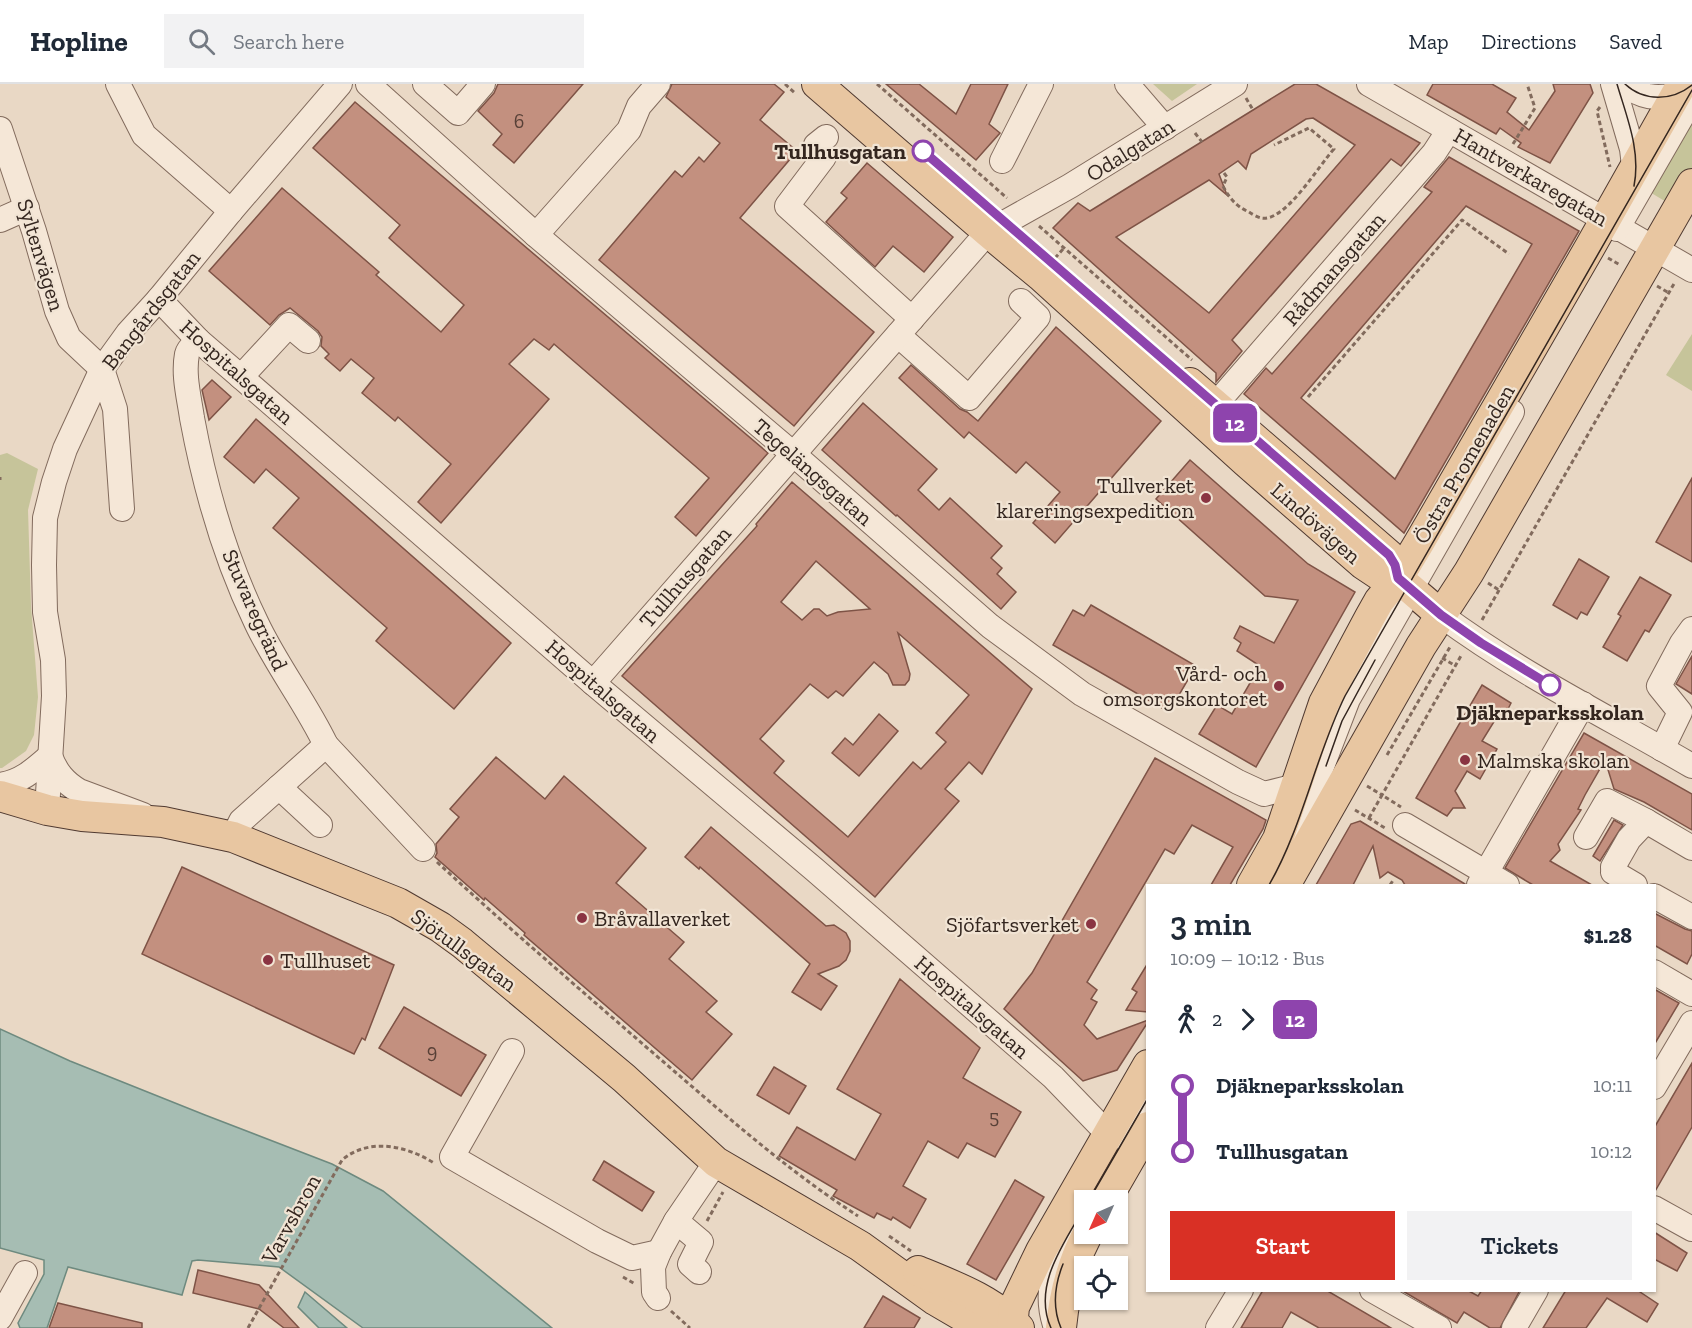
<!DOCTYPE html>
<html lang="en">
<head>
<meta charset="utf-8">
<style>
	:root { --surface:#fff; --page:#f2f2f3; --text:#1f2937; --muted:#747a83; --line:#e0e1e3; --accent:#d93025 }
	body { margin:0; font-family:"Zilla Slab",serif; background:var(--page); color:var(--text); height:100vh; display:flex; flex-direction:column; font-size:22px; white-space:nowrap }
	* { box-sizing:border-box; margin:0 }
	p { font-size:20px; color:var(--muted) }
	.icon { flex:none; width:33px; height:33px; fill:none; stroke:currentColor; stroke-width:2; stroke-linecap:round; stroke-linejoin:round }
	.map { position:relative; flex:1; overflow:hidden }
	.details { position:absolute; left:1146px; top:800px; width:510px; height:408px; display:flex; flex-direction:column; background:var(--surface); border-radius:0px; box-shadow:0 2px 4px #0004 }
	.details>* { flex:none }
	.badge { padding:0 12px; border-radius:9px; font-size:21px; line-height:39px }
	.needle { width:39px; rotate:225deg }
	.tools { position:absolute; left:1074px; top:1106px; display:grid; gap:12px }
	.tools a { display:grid; place-items:center; width:54px; height:54px; border-radius:0px; background:var(--surface); box-shadow:0 2px 4px #0004; font-size:30px }
	.map>.badge { position:absolute; translate:-50% -50%; box-shadow:0 0 0 3px #fff }
	.legs { display:flex; align-items:center; gap:9px; height:66px; padding:0 24px; font-size:20px }
	.legs p { margin-inline-start:auto }
	.summary { display:flex; align-items:center; justify-content:space-between; height:102px; padding:0 24px }
	h1 { font-size:33px; font-weight:600; line-height:45px }
	.button { display:flex; gap:12px; margin-top:auto; padding:12px 24px }
	.button a { flex:1; height:69px; border-radius:0px; background:var(--accent); color:#fff; font-size:24px; font-weight:600; line-height:69px; text-align:center }
	.button a+a { background:var(--page); color:var(--text) }
	ul { padding:0 24px; list-style:none }
	li { display:flex; align-items:center; gap:21px; height:66px; font-size:22px }
	li i { display:grid; place-items:center; width:9px; height:100%; margin:0 8px; background:currentColor }
	li i::after { content:''; width:15px; height:15px; margin:-8px; border:4px solid; border-radius:50%; background:var(--surface) }
	li p { margin-inline-start:auto }
	li:first-child i { background:linear-gradient(#0000 50%,currentColor 0) }
	li:last-child i { background:linear-gradient(currentColor 50%,#0000 0) }
	header { display:flex; align-items:center; gap:36px; box-sizing:border-box; height:84px; padding:0 30px; background:var(--surface); border-bottom:2px solid var(--line) }
	header strong { font-size:28px }
	nav { display:flex; gap:33px; margin-inline-start:auto; font-size:21px }
	.search { width:420px; height:54px; background:var(--page); display:flex; align-items:center; gap:15px; box-sizing:border-box; padding:0 21px; border-radius:0px; color:var(--muted); font-size:22px }
	.map>svg:first-child { display:block }
	.green { fill:#c6c49a }
	.water { fill:#a6bdb3; stroke:#6e8a7f; stroke-width:1.5 }
	.building { fill:#c3907f; stroke:#7e5346; stroke-width:1.5; fill-rule:evenodd }
	.lines { fill:none; stroke-linecap:round; stroke-linejoin:round }
	.minor-casing { stroke:#826b5d; stroke-width:26 }
	.major-casing { stroke:#503a31; stroke-width:32 }
	.path { stroke:#826b5d; stroke-width:3; stroke-dasharray:4.5 3; stroke-linecap:butt }
	.minor { stroke:#f5e7d7; stroke-width:24 }
	.major { stroke:#e8c6a1; stroke-width:30 }
	.tram { stroke:#34261f; stroke-width:1.5 }
	.line-1-casing { stroke:#fff; stroke-width:14 }
	.line-1 { stroke:#8e44ad; stroke-width:9 }
	.stop-1-dot { fill:#fff; stroke:#8e44ad; stroke-width:3 }
	.poi-dot { fill:#8a3442; stroke:#f1e4d4; stroke-width:2 }
	.labels { text-anchor:middle; dominant-baseline:central; stroke-width:4.5; stroke-linejoin:round; paint-order:stroke }
	.number-label { font-size:20px; fill:#584037 }
	.street-label { font-size:22px; fill:#34261f; stroke:#f1e4d4 }
	.stop-label { font-size:22px; font-weight:bold; fill:#34261f; stroke:#f1e4d4; text-anchor:end }
	.poi-label { font-size:22px; fill:#34261f; stroke:#f1e4d4; text-anchor:end }
</style>
</head>
<body>
<header>
<strong>Hopline</strong>
<div class="search"><svg class="icon" aria-label="search" viewBox="0 0 24 24"><circle cx="10" cy="10" r="6"/><path d="M15 15l6 6"/></svg>Search here</div>
<nav><a>Map</a><a>Directions</a><a>Saved</a></nav>
</header>
<div class="map">
<svg width="1692" height="1244" viewBox="0 0 1692 1244">
	<rect width="100%" height="100%" fill="#e9d8c5"/>
	<g class="green">
		<path d="M1153,0H1197L1172,17Z"/>
		<path d="M1692,31V88L1673,122L1648,107Z"/>
		<path d="M1692,250V307L1666,291Z"/>
		<path d="M7,369L38,385L28,426L31,522L38,613L34,651L26,667L2,684H0V371Z"/>
	</g>
	<g class="water">
		<path d="M0,945L70,977L205,1031L332,1080L383,1107L552,1244H363L279,1183L198,1176L192,1177L182,1211L68,1183L47,1244H20L18,1239L44,1190V1176L0,1164Z"/>
		<path d="M305,1208L347,1244H319L298,1223Z"/>
	</g>
	<g class="building">
		<path d="M498,0H583L514,79L493,61L502,50L478,27L494,9Z"/>
		<path d="M672,0H774L784,8L760,36L797,67L740,134L874,248L794,342L599,176L675,87L682,93L699,73L704,78L720,59L666,13Z"/>
		<path d="M886,0H919L956,30L971,0H1008L989,40L1000,49L976,76Z"/>
		<path d="M1295,0H1316L1420,59L1401,82L1391,75L1232,256L1242,267L1216,298V289L1053,144L1078,119L1090,127ZM1313,34L1355,61L1209,229L1116,153L1209,96L1227,111L1219,90L1238,77L1246,85L1251,70L1306,35Z"/>
		<path d="M1433,0H1492L1516,14L1507,28L1529,46L1555,7L1553,0H1590L1593,9L1550,79L1518,63L1521,59L1500,44L1496,50L1427,11Z"/>
		<path d="M355,18L768,369L696,452L675,433L709,394L554,260L549,266L534,255L509,280L549,315L441,439L418,418L451,380L398,333L395,337L362,309L374,294L351,275L340,287L325,274L329,270L321,262L322,253L318,247L290,224L279,231L270,241L209,187L282,104L379,188L376,191L441,248L464,221L389,154L400,141L313,64Z"/>
		<path d="M1449,73L1579,147L1404,449L1244,310L1266,284L1272,290L1432,108L1424,103ZM1466,122L1532,160L1395,395L1301,314Z"/>
		<path d="M867,79L953,153L924,188L893,162L875,183L826,138L847,114L841,109Z"/>
		<path d="M1056,243L1161,337L1055,459L1033,439L1060,408L1026,378L1016,389L969,348L964,354L899,294L911,281L960,325L967,328L978,337Z"/>
		<path d="M212,296L231,313L209,336L202,306Z"/>
		<path d="M863,319L937,385L918,406L939,426L950,414L1002,462L991,474L1002,484L997,490L1016,508L1001,525L897,431L896,432L822,366Z"/>
		<path d="M256,335L511,559L454,625L376,557L387,544L273,444L299,414L266,385L254,399L224,373Z"/>
		<path d="M1190,376L1308,480L1355,508L1256,683L1199,650L1217,621L1232,630L1260,582L1237,567L1241,559L1234,554L1240,542L1274,559L1298,516L1265,512L1156,415Z"/>
		<path d="M1692,394V478L1656,458Z"/>
		<path d="M792,398L1032,605L982,690L969,678L945,705L959,717L875,813L622,592L757,442L756,440ZM816,477L870,525L838,528L827,532L819,525H814L802,536L781,518ZM898,549L969,611L936,649L946,658L921,685L913,678L848,753L774,689L784,677L760,655L810,600L828,614L836,607L843,612L874,578L888,590L893,601H905L909,596L910,590Z"/>
		<path d="M1579,475L1609,493L1587,531L1581,528L1577,535L1553,521Z"/>
		<path d="M1640,493L1671,511L1649,548L1645,546L1627,577L1603,563L1621,532L1618,530Z"/>
		<path d="M1091,521L1196,582L1169,628L1053,561L1073,526L1084,532Z"/>
		<path d="M1692,572V610L1676,600Z"/>
		<path d="M1482,601L1511,619L1507,627L1509,636H1495L1482,657L1497,665L1480,695L1467,687L1455,707L1465,724H1453L1447,732L1416,714Z"/>
		<path d="M879,630L898,647L859,692L832,669L845,654L853,661Z"/>
		<path d="M1584,649L1692,710V746L1644,718L1614,705L1605,676L1585,711L1578,725L1581,726L1558,760L1560,766L1550,777L1592,801H1533L1505,784Z"/>
		<path d="M496,673L545,715L564,692L646,764L616,799L684,858L669,875L717,917L706,928L732,950L692,996L524,851L525,849L485,814L484,816L435,773L437,769L436,760L459,733L450,725Z"/>
		<path d="M1155,674L1266,736L1263,745L1230,801H1211L1233,763L1192,741L1174,770L1165,765L1087,898L1097,906L1091,915L1097,918L1084,941L1097,955L1148,936V938L1117,986L1083,997L1004,925L1032,889Z"/>
		<path d="M1614,736L1623,741L1600,777L1593,772Z"/>
		<path d="M1360,737L1465,800V801H1405L1402,796L1388,788L1380,794L1373,762L1353,801H1316L1351,740Z"/>
		<path d="M711,743L826,842L834,841L846,849L850,857V867L846,876L839,882L818,890L837,902L821,926L792,908L810,880L700,783L699,785L685,773Z"/>
		<path d="M182,783L394,881L365,956L362,954L354,970L142,870Z"/>
		<path d="M1654,829L1685,845L1692,847V870L1687,880L1654,861Z"/>
		<path d="M1148,879V928L1126,926L1137,908L1132,905Z"/>
		<path d="M900,895L980,964L963,994L1021,1028L995,1073L967,1059L958,1074L928,1057L903,1102L926,1115L910,1144L893,1133L891,1136L877,1129L874,1134L833,1112L837,1106L779,1072L797,1043L855,1076L881,1030L837,1005Z"/>
		<path d="M1654,905L1679,919L1654,961Z"/>
		<path d="M404,923L486,971L461,1012L379,964Z"/>
		<path d="M1692,979V1043L1654,1109V1044Z"/>
		<path d="M774,983L806,1002L789,1030L757,1011Z"/>
		<path d="M604,1077L654,1108L642,1127L593,1096Z"/>
		<path d="M1015,1096L1044,1113L996,1196L967,1180Z"/>
		<path d="M1654,1148L1687,1169L1677,1187L1654,1175Z"/>
		<path d="M198,1186L259,1201L299,1244H284L259,1225L193,1209Z"/>
		<path d="M1263,1206H1326L1391,1244H1319L1291,1228L1282,1244H1241Z"/>
		<path d="M1401,1206H1467L1478,1212L1482,1206H1520L1500,1244H1490L1464,1228L1457,1239Z"/>
		<path d="M1566,1206H1637L1658,1220L1647,1238L1607,1214L1586,1244H1543Z"/>
		<path d="M883,1212L920,1234L914,1244H864Z"/>
		<path d="M58,1219L142,1239V1244H49Z"/>
	</g>
	<g class="lines">
		<defs>
			<g id="minor">
				<path d="M118,0L144,51L231,127"/>
				<path d="M368,0L536,151L792,369L990,542L1082,610L1238,698L1264,710L1296,702"/>
				<path d="M425,0L458,29L483,0"/>
				<path d="M1127,0L1165,44"/>
				<path d="M1369,0L1692,186"/>
				<path d="M1613,0L1632,65L1634,82"/>
				<path d="M1625,0C1639,13 1658,16 1676,10"/>
				<path d="M0,45L34,147L57,227L69,254L102,285L115,325L122,425"/>
				<path d="M826,53L816,61L824,73L787,122L912,235"/>
				<path d="M1002,77L1041,0"/>
				<path d="M0,136L27,124"/>
				<path d="M1617,145L1692,15"/>
				<path d="M536,151L629,46L639,22L658,0"/>
				<path d="M159,215L198,256L241,293L593,599L815,786L1053,993L1108,1050"/>
				<path d="M898,251L969,314L1038,233L1021,217"/>
				<path d="M198,256C194,260 188,265 187,270C183,291 189,313 192,334C205,404 225,474 256,538C276,581 306,619 326,661L241,737L233,753"/>
				<path d="M241,293L289,241L308,257"/>
				<path d="M1215,321L1434,69L1449,46"/>
				<path d="M1441,531C1519,589 1608,633 1692,682"/>
				<path d="M593,599L988,148L1070,102L1235,0"/>
				<path d="M326,661L423,765"/>
				<path d="M1662,665L1680,628L1659,602L1682,559L1692,545"/>
				<path d="M50,672C56,688 64,698 79,707L143,731"/>
				<path d="M0,701C21,698 34,686 50,672"/>
				<path d="M279,703L320,741"/>
				<path d="M47,726L54,612L53,576L45,528L44,481L45,434L54,398L65,365L102,285L128,249L159,215L231,127L340,0"/>
				<path d="M1405,741L1507,801"/>
				<path d="M1586,753L1607,717L1646,737"/>
				<path d="M1284,781L1348,615L1512,328"/>
				<path d="M1613,783L1629,755L1646,737L1692,764"/>
				<path d="M1613,788L1635,801"/>
				<path d="M1479,801L1583,620"/>
				<path d="M1654,812L1692,833"/>
				<path d="M1654,888L1692,910"/>
				<path d="M512,967L452,1073L597,1157L632,1174L659,1168"/>
				<path d="M1654,1003L1692,939"/>
				<path d="M1127,1057L1148,1021"/>
				<path d="M1654,1124L1692,1145"/>
				<path d="M676,1137L701,1158L690,1180L699,1188"/>
				<path d="M1372,1206L1439,1244"/>
				<path d="M658,1214L654,1208L653,1183L659,1168L676,1137L716,1078"/>
				<path d="M0,1234L25,1189"/>
				<path d="M1056,1244C1040,1198 1062,1169 1084,1130"/>
				<path d="M1218,1244L1241,1206"/>
				<path d="M1514,1244L1536,1206"/>
			</g>
			<g id="major">
				<path d="M817,0L988,148L1041,192L1246,378L1363,480L1384,494H1398"/>
				<path d="M1190,299L1389,471L1395,481L1398,494"/>
				<path d="M1398,494L1441,531"/>
				<path d="M0,712L47,726L82,732L163,738L233,753L398,819L440,843L462,859L624,994L716,1078L860,1162L935,1216L983,1244"/>
				<path d="M1252,801L1278,755L1324,619L1370,533L1379,517L1398,494L1419,459L1590,163L1682,0"/>
				<path d="M1285,801L1421,562L1469,488L1692,100"/>
				<path d="M1106,1116L1148,1043"/>
				<path d="M918,1187C954,1202 991,1215 1019,1244"/>
				<path d="M1012,1244L1014,1223L1041,1167L1148,981"/>
				<path d="M1061,1244C1064,1211 1072,1179 1088,1149"/>
			</g>
		</defs>
		<use href="#minor" class="minor-casing"/>
		<use href="#major" class="major-casing"/>
		<g class="path">
			<path d="M785,0L795,9"/>
			<path d="M877,0L1007,114"/>
			<path d="M1246,14L1253,26"/>
			<path d="M1600,23L1597,27L1610,83"/>
			<path d="M1195,49L1202,58"/>
			<path d="M1513,60L1535,24L1527,0"/>
			<path d="M1224,89L1227,93L1223,102C1229,114 1237,123 1249,128C1252,130 1257,133 1261,134C1285,139 1319,81 1334,65L1309,44L1274,61"/>
			<path d="M1039,142L1192,276"/>
			<path d="M1055,174L1064,164"/>
			<path d="M1608,174L1620,181"/>
			<path d="M1657,202L1669,209"/>
			<path d="M1308,313L1462,136L1509,170"/>
			<path d="M0,393V396"/>
			<path d="M1488,499L1499,506"/>
			<path d="M1482,536L1675,198"/>
			<path d="M1442,574L1456,582"/>
			<path d="M1387,671L1450,563"/>
			<path d="M1367,702L1382,711L1462,570"/>
			<path d="M1355,726L1385,744"/>
			<path d="M1369,734L1382,711L1401,723"/>
			<path d="M437,778C505,841 575,901 645,962C714,1021 782,1083 858,1132"/>
			<path d="M1390,801L1394,795"/>
			<path d="M707,1137L723,1108"/>
			<path d="M889,1152L911,1167"/>
			<path d="M623,1193L635,1200"/>
			<path d="M671,1227L690,1244"/>
			<path d="M248,1244L342,1076C369,1053 407,1062 434,1079"/>
		</g>
		<use href="#minor" class="minor"/>
		<use href="#major" class="major"/>
		<g class="tram">
			<path d="M1617,0C1627,34 1641,67 1634,102"/>
			<path d="M1625,0C1644,18 1672,17 1692,1"/>
			<path d="M1326,682L1342,637L1375,576"/>
			<path d="M1269,801C1303,742 1315,673 1345,612L1692,6"/>
			<path d="M1089,1116L1148,1014"/>
			<path d="M1051,1244C1032,1202 1064,1159 1084,1124"/>
			<path d="M1061,1244C1052,1223 1055,1200 1063,1180"/>
		</g>
	</g>
	<g class="lines">
		<defs>
			<path id="line-1" d="M923,67L1389,471L1395,481L1398,494L1441,531L1481,559L1550,601"/>
		</defs>
		<use href="#line-1" class="line-1-casing"/>
		<use href="#line-1" class="line-1"/>
	</g>
	<g class="stop-1-dot">
		<circle cx="923" cy="67" r="10"/>
		<circle cx="1550" cy="601" r="10"/>
	</g>
	<g class="poi-dot">
		<circle cx="1206" cy="414" r="6"/>
		<circle cx="1279" cy="602" r="6"/>
		<circle cx="1465" cy="676" r="6"/>
		<circle cx="582" cy="834" r="6"/>
		<circle cx="1091" cy="840" r="6"/>
		<circle cx="268" cy="876" r="6"/>
	</g>
	<g class="labels">
		<g class="number-label">
			<text x="519" y="37">6</text>
			<text x="432" y="967">9</text>
			<text x="994" y="1033">5</text>
		</g>
		<g class="street-label">
			<text transform="translate(1130 66) rotate(-32)">Odalgatan</text>
			<text transform="translate(1531 93) rotate(30)">Hantverkaregatan</text>
			<text transform="translate(41 171) rotate(73)">Syltenvägen</text>
			<text transform="translate(1334 185) rotate(-49)">Rådmansgatan</text>
			<text transform="translate(151 226) rotate(-52)">Bangårdsgatan</text>
			<text transform="translate(237 288) rotate(42)">Hospitalsgatan</text>
			<text transform="translate(1464 380) rotate(-60)">Östra Promenaden</text>
			<text transform="translate(813 388) rotate(41)">Tegelängsgatan</text>
			<text transform="translate(1316 439) rotate(41)">Lindövägen</text>
			<text transform="translate(685 493) rotate(-49)">Tullhusgatan</text>
			<text transform="translate(255 526) rotate(66)">Stuvaregränd</text>
			<text transform="translate(603 607) rotate(41)">Hospitalsgatan</text>
			<text transform="translate(464 866) rotate(36)">Sjötullsgatan</text>
			<text transform="translate(972 923) rotate(41)">Hospitalsgatan</text>
			<text transform="translate(291 1135) rotate(-61)">Varvsbron</text>
		</g>
		<g class="stop-label">
			<text x="906" y="67">Tullhusgatan</text>
			<text x="1550" y="628" text-anchor="middle">Djäkneparksskolan</text>
		</g>
		<g class="poi-label">
			<text x="1194" y="401">Tullverket<tspan x="1194" dy="25">klareringsexpedition</tspan></text>
			<text x="1267" y="589">Vård- och<tspan x="1267" dy="25">omsorgskontoret</tspan></text>
			<text x="1477" y="676" text-anchor="start">Malmska skolan</text>
			<text x="594" y="834" text-anchor="start">Bråvallaverket</text>
			<text x="1079" y="840">Sjöfartsverket</text>
			<text x="280" y="876" text-anchor="start">Tullhuset</text>
		</g>
	</g>
</svg>
<div class="tools">
<a><svg class="needle" viewBox="-14 -14 28 28"><path d="M0-13l5 13h-10z" fill="#e53935"/><path d="M0 13l5-13h-10z" fill="#747a83"/></svg></a>
<a><svg class="icon" aria-label="locate" viewBox="0 0 24 24"><circle cx="12" cy="12" r="6"/><path d="M12 2v4M12 18v4M2 12h4M18 12h4"/></svg></a>
</div>
<b class="badge" style="left:1235px;top:339px;background:#8e44ad;color:#fff">12</b>
<section class="details">
<div class="summary"><div><h1>3 min</h1><p>10:09 – 10:12 · Bus</p></div><b>$1.28</b></div>
<div class="legs"><svg class="icon" aria-label="walk" viewBox="0 0 24 24"><circle cx="13" cy="4" r="2"/><path d="M13 8l-2 6 4 7M11 14l-3 7M7 12l3-4h3l4 4"/></svg>2<svg class="icon" aria-label="forward" viewBox="0 0 24 24"><path d="M9 5l7 7-7 7"/></svg><b class="badge" style="background:#8e44ad;color:#fff">12</b></div>
<ul>
<li><i style="color:#8e44ad"></i><b>Djäkneparksskolan</b><p>10:11</p></li>
<li><i style="color:#8e44ad"></i><b>Tullhusgatan</b><p>10:12</p></li>
</ul>
<div class="button"><a>Start</a><a>Tickets</a></div>
</section>
</div>
</body>
</html>
